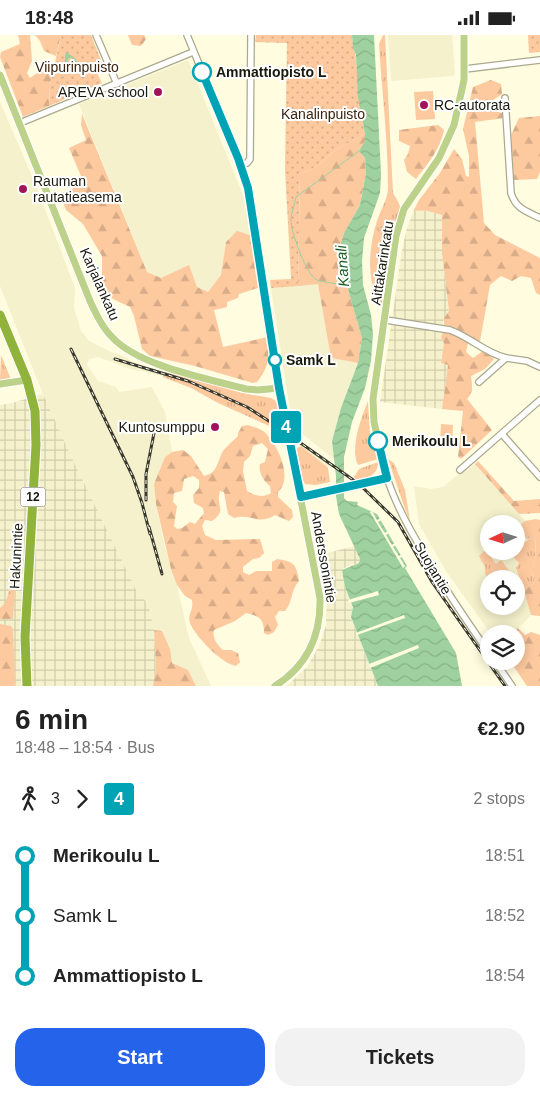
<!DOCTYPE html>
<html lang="en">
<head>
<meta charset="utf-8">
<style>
	:root { --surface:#fff; --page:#f2f2f2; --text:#222; --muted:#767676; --accent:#2563eb }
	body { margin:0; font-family:Arial,sans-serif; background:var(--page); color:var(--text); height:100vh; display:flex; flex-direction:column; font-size:19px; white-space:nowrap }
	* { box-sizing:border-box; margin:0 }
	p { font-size:16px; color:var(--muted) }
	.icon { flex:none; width:28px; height:28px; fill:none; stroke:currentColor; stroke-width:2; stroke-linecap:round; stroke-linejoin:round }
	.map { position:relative; height:651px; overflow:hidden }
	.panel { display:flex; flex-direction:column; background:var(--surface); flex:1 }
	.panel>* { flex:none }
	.badge { padding:0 10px; border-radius:4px; font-size:18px; line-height:32px }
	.needle { width:32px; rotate:266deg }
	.buttons { position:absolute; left:480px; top:480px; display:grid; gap:10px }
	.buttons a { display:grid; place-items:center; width:45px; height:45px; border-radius:50%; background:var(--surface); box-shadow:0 2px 12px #0003; font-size:25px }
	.map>.badge { position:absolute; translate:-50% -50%; box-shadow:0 0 0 2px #fff }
	.legs { display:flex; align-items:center; gap:8px; height:55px; padding:0 15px; font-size:16px }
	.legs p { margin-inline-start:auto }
	.summary { display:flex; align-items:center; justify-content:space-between; height:85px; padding:0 15px }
	h1 { font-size:28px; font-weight:700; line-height:38px }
	.primary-button { display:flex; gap:10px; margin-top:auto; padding:10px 15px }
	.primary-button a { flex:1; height:58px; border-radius:20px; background:var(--accent); color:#fff; font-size:20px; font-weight:700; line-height:58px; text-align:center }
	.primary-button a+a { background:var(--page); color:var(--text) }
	ul { padding:0 15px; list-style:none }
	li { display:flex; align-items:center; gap:18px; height:60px; font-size:19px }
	li i { display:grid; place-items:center; width:8px; height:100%; margin:0 6px; background:currentColor }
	li i::after { content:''; width:12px; height:12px; margin:-6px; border:4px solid; border-radius:50%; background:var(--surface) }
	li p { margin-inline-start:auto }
	li:first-child i { background:linear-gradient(#0000 50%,currentColor 0) }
	li:last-child i { background:linear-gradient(currentColor 50%,#0000 0) }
	.status { display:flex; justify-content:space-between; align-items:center; height:35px; padding:0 25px; background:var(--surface); direction:ltr }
	.status svg { height:14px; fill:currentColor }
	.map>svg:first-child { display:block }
	.built { fill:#f4f1cc; fill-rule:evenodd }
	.industrial { fill:url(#industrial-grid) }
	.grass { fill:url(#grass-tufts) }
	.forest { fill:url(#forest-firs); fill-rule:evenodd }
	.park { fill:url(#park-dots) }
	.pitch { fill:#fdc99f }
	.water { fill:url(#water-waves); fill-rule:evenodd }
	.pier { fill:#fffcdf }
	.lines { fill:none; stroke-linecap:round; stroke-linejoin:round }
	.stream { stroke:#9ed19f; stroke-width:1 }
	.minor-casing { stroke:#aba98d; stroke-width:8 }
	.major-casing { stroke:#fff; stroke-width:9 }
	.highway-casing { stroke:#fff; stroke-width:11 }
	.minor { stroke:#fff; stroke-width:5.5 }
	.major { stroke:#bcd189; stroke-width:7 }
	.highway { stroke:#90b33b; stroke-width:9 }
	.rail-casing { stroke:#3a392b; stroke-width:3 }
	.rail { stroke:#fff; stroke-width:1; stroke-dasharray:4; stroke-linecap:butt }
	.line-1-casing { stroke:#fff; stroke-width:11 }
	.line-1 { stroke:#00a3b4; stroke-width:8 }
	.stop-1-dot { fill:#fff; stroke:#00a3b4; stroke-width:2.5 }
	.poi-dot { fill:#a11259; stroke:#fff; stroke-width:2 }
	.labels { text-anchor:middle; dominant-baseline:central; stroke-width:4; stroke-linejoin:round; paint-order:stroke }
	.shield { fill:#fff; stroke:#5e5d56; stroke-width:1 }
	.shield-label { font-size:12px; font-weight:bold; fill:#19180d }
	.park-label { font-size:14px; fill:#3a230f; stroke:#fff }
	.stop-label { font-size:14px; font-weight:bold; fill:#19180d; stroke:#fff; text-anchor:start }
	.poi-label { font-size:14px; fill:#19180d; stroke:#fff; text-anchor:end }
	.street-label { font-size:14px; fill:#19180d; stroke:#fff }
	.water-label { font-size:15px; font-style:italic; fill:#1b6123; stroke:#fff }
</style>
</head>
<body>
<div class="status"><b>18:48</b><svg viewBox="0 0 49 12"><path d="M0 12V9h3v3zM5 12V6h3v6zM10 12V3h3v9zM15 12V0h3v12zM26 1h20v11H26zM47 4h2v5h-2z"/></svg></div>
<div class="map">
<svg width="540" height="651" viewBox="0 0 540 651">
	<defs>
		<pattern id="industrial-grid" width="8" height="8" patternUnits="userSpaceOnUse" patternTransform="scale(1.25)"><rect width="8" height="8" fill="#f4f1cc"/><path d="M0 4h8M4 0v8" fill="none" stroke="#d1ceae"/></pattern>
		<pattern id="grass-tufts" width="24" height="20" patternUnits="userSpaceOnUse" patternTransform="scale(1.25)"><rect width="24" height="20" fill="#fdc99f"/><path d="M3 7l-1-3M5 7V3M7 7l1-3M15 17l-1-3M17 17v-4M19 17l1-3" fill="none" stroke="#d8ac88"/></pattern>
		<pattern id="forest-firs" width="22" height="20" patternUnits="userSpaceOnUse" patternTransform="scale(1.25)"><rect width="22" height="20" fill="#fdc99f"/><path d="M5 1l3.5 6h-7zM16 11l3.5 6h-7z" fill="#d8ac88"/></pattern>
		<pattern id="park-dots" width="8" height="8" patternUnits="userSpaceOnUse" patternTransform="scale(1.25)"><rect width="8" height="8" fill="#fdc99f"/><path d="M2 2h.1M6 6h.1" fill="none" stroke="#d8ac88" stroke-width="1.8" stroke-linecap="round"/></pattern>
		<pattern id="water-waves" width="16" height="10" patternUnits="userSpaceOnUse" patternTransform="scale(1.25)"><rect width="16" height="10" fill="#9ed19f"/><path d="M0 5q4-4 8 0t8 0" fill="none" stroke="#88b388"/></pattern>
	</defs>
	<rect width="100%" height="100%" fill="#fffcdf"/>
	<g class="built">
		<path d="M388,0H452L455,39L453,41L391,46Z"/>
		<path d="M188,25L243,160L253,201L226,207L221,240L208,257L197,252L189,231L161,243L147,237L79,69Z"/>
		<path d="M0,67L37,153L75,253L74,273L81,296L89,306L113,318L124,321L133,328L189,344L283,394L331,428L328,433L278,394L259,382L165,341L131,334L98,322L89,324L87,330L98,346L116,352L119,357L152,352L165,377L172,417L165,422L154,449L156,469L165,513L177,550L189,603L211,651H196L188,635L171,628L170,614L162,596L154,595L148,569L136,555L70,419L43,359L0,251Z"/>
		<path d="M318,248L331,323L358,328L341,373L332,406L334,424L295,393L291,381L271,253Z"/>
		<path d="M475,429L525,486L518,493L527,504L516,514V489H489V516H514L511,520L519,529L516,533L531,580L513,599H491L446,536L419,489L414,451L431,454L443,452L461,437L466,436ZM489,544H516V571H489Z"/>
	</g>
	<g class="industrial">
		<path d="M414,175L428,176L443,180L442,218L449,276L444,283L441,303L444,308L441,328L448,330L442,374L380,367L402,215L407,193Z"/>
		<path d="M43,359L70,419L136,555L148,569L154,595L156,632L153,651H0V370L12,368Z"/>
		<path d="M355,511L360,524L359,528L346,532L342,535L345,552L353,572L351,583L378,651H287L307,632L319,611L326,590L327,563L319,520Z"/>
	</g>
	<g class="grass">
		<path d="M383,0H385L393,158C400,170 405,175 394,188L382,274C366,247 368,215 377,186C380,176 388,164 388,153C388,105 382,57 379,9Z"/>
		<path d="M1,320L10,342L9,345L0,346Z"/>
		<path d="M164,337L191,343L242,358L271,363L276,366L279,373L283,400L276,394L218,368L191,353L163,342Z"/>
		<path d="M368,366L370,400L378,424L358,430C350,413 361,383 368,366Z"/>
		<path d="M301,411L328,433L330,447L316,450L305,449L302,443L296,414Z"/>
		<path d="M388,424L394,428L405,455L410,486L405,474Z"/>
		<path d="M378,427C378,440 368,443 357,445L354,442L359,434Z"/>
		<path d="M536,500L535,527L531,537L535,543L533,549L523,553L516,533L519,528L511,520C518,513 525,505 536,500Z"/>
		<path d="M489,512V516H494L490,521L496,529L501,525L511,538L512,544H504L497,537L488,545L485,538V532L479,521Z"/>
	</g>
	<g class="forest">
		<path d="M18,0H30L32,26L27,38L30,43L40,36L45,28L54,27L50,50L49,71L23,82L0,22L1,17L20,9Z"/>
		<path d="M35,0H61L56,21L44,16L40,6Z"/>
		<path d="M128,0H144L146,4L141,11L132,10Z"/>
		<path d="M491,45L501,49L502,59L493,65V74L503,79L504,83L475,87L484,188L495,200L540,223V260L536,258L531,243L521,241L512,246L501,241L490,250L480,306H476L461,296L444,290V283L449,276L442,218V180L428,176L414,175L419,165L440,138L454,114L462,124L466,141L469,142V121L463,94L473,52Z"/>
		<path d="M82,79L147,237L161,243L189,230L197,252L208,257L221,240L226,207L237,196L253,201L261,252L239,259L238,263L227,267V272L214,275L223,312L268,302C271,319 268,334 257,347L253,348L195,331L150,321L142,314L134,281L130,272L113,264L102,252V221L83,189L66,175L60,159L84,148L69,113L86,105L81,90Z"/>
		<path d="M540,81V137L537,144L514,145L511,100L519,83Z"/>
		<path d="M438,90L444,95C440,115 428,128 416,144L407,137L404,125L408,119L410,111L399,106V95Z"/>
		<path d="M365,99V106L359,116L365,123L366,138L360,170L344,198L340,211L349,258L362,303L358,328L331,323L318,249L298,251L300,139L318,131L335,115Z"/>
		<path d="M443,295L458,300L468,308L466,317L473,323L483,316L494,324L485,334L471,341C472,350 474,357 467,364L492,395L461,424L458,422L463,376L442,374L448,330L441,328L444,308L441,303Z"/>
		<path d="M248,390C253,392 259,393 263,396C277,407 294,443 278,457V462L292,475L293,482L289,486L275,480C258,491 251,478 234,483L228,479L224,457L220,456C215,471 228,475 212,486L205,485L202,491L205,500L216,505L260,504L264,518L259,523L253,524L243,532V537L249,540L256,536H272V527L277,524C294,527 296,528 299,546C290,556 293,567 285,576H279L275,582L278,590L274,597L268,600L264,598C264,583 259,581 246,578L235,586L214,595C212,603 217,610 223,615H231L238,618L240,627L236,631C222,629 195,601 190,588C187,579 194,576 192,565L185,561L177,550L171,534L156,469L154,449L165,422L172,417L183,415L191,421L204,441C218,438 217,427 223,416C227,411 233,406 238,401V398L242,391ZM262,408L268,414L265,427L260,429C258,437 264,447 270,451L271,458C263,463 255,461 247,456L243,436L244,427L250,421L253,411ZM193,441L199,445V453L193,460L194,468L203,473L204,478L195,489L190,487L182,493L177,494L174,491L177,471L173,467L174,458L182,456L184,444Z"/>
		<path d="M478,426L514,466L540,464V478L519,479L475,429Z"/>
		<path d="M536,484L540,485V581L531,580L523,553L533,549L535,543L531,537L535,527L536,501L527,504L517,493L525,486Z"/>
		<path d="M17,522L13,584H0V573C11,566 12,537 14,524Z"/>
		<path d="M0,589L11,591L13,594L15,651H0Z"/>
		<path d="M518,593L525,600L531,597L540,600V651H527L510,626H516V599H513Z"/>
		<path d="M154,595L162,596L170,614L172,628L188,635L196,651H153L156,632Z"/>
	</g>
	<g class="park">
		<path d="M61,0H91L103,30L100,31L98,40L102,48L49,71L50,50Z"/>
		<path d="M256,0H352C352,8 355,16 356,23C358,49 360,74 365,99L335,115L318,131L300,139L298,251L271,253L270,245L291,244L285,134L287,8L255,7Z"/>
		<path d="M528,0H540V17L529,18Z"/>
	</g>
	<g class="pitch">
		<path d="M433,56L435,84L416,85L414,57Z"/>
		<path d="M441,389L453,390L452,411H440Z"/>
	</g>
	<g class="water">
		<path d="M352,0H374L381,139L380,158L364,203L362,226L363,250L371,280L373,299L371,326L365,353L352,387L344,422V463L347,466L358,467L357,470L377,479L407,531L405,533L456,618L462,651H378L351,582L353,572L345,552L342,535L359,528L360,524L339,479L336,461V441L332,406L341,373L358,328L362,303L349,258L340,211L344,198L360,170L366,138L365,123L359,116L365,106V99L358,62L356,20L353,13Z"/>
		<path d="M66,17L76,24L78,32L73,37L60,39V36C68,24 63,27 66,17ZM72,22L76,29L75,32L69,36L66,32L68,24Z"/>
	</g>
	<g class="pier">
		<path d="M372,476L377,485L382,483L383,484L378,487L385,498L389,495L390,497L386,500L392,510L396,507L397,509L393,512L399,521L403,519L404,521L400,523L405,531L403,533L370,477Z"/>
		<path d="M378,556L379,560L349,568L348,565Z"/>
		<path d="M404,580L405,583L357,600L356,598Z"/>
		<path d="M418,610L419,613L370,633L369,629Z"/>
	</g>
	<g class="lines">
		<path class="stream" d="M349,250C339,249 327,248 317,245C306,240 291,197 291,185C291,177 295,169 296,162L359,116"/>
		<defs>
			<g id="minor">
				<path d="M96,0L117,49"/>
				<path d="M187,0L238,123L248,153L279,353"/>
				<path d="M465,34L540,25"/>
				<path d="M505,63L511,158C516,174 526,176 540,183"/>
				<path d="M20,88L193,17"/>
				<path d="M240,131L247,128L250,124L251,0"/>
				<path d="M386,285L450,295C470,302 485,318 506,323"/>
				<path d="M479,347L506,323L527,326L540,332"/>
				<path d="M502,399L540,442"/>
				<path d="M460,435L540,365"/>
				<path d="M387,443C396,470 409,494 424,518C444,553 466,585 489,618"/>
				<path d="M495,626L512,651"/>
			</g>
			<g id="major">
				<path d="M0,40L90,266C96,279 102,292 112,302C138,331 209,344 246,354L258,355L279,353L320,563C321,601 307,631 275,651"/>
				<path d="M0,349L27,345"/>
				<path d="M301,462L387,443L374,387L373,364L396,201L404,174L439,123L454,90L464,45V0"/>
			</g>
			<path id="highway" d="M0,280L27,345L35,376L36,410L25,602L27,651"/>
		</defs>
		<use href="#minor" class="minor-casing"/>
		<use href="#major" class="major-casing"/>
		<use href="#highway" class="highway-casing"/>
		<use href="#minor" class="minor"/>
		<use href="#major" class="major"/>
		<use href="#highway" class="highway"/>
		<defs>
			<g id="rail">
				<path d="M71,314L133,442L142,468L150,499"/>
				<path d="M115,324L188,346L247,372L275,390L359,449L398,487L432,547L505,651"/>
				<path d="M146,465V439L155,393"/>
				<path d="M149,492L162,539"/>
			</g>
		</defs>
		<use href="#rail" class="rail-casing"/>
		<use href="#rail" class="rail"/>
	</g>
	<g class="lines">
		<defs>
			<path id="line-1" d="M202,37L238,123L248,153L279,353L301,462L387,443L378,406"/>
		</defs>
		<use href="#line-1" class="line-1-casing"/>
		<use href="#line-1" class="line-1"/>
	</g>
	<g class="stop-1-dot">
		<circle cx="202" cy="37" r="9"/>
		<circle cx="275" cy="325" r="6"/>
		<circle cx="378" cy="406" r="9"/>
	</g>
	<g class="poi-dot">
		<circle cx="158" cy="57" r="5"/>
		<circle cx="424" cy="70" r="5"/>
		<circle cx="23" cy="154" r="5"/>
		<circle cx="215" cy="392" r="5"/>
	</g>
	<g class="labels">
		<rect class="shield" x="20.5" y="452.5" width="25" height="19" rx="4"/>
		<g class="shield-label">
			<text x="33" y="462">12</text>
		</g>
		<g class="park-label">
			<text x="77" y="32">Viipurinpuisto</text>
			<text x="323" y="79">Kanalinpuisto</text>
		</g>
		<g class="stop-label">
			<text x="216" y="37">Ammattiopisto L</text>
			<text x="286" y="325">Samk L</text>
			<text x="392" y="406">Merikoulu L</text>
		</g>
		<g class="poi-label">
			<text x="148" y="57">AREVA school</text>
			<text x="434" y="70" text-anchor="start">RC-autorata</text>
			<text x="33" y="146" text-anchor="start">Rauman<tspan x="33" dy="16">rautatieasema</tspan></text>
			<text x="205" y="392">Kuntosumppu</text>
		</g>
		<g class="street-label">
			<text transform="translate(382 228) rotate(-81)">Aittakarinkatu</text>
			<text transform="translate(100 249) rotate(66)">Karjalankatu</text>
			<text transform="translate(16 521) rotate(-87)">Hakunintie</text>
			<text transform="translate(324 522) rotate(80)">Anderssonintie</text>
			<text transform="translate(433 533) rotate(59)">Suojantie</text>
		</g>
		<g class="water-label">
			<text transform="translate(342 231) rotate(-94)">Kanali</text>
		</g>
	</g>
</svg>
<div class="buttons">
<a><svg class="needle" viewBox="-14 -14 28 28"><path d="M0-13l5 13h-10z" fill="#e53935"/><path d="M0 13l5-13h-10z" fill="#767676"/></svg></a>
<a><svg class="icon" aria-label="locate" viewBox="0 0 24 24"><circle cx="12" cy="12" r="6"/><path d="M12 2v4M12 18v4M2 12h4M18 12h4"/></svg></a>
<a><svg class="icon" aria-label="layers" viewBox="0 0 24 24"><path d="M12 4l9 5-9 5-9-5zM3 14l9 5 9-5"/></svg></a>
</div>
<b class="badge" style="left:286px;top:392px;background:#00a3b4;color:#fff">4</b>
</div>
<section class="panel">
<div class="summary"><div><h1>6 min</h1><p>18:48 – 18:54 · Bus</p></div><b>€2.90</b></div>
<div class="legs"><svg class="icon" aria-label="walk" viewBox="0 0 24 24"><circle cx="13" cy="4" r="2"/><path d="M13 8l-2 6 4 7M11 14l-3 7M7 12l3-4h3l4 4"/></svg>3<svg class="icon" aria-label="forward" viewBox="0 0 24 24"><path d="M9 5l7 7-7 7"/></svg><b class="badge" style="background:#00a3b4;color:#fff">4</b><p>2 stops</p></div>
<ul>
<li><i style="color:#00a3b4"></i><b>Merikoulu L</b><p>18:51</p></li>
<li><i style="color:#00a3b4"></i><span>Samk L</span><p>18:52</p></li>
<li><i style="color:#00a3b4"></i><b>Ammattiopisto L</b><p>18:54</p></li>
</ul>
<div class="primary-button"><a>Start</a><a>Tickets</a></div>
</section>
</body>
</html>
